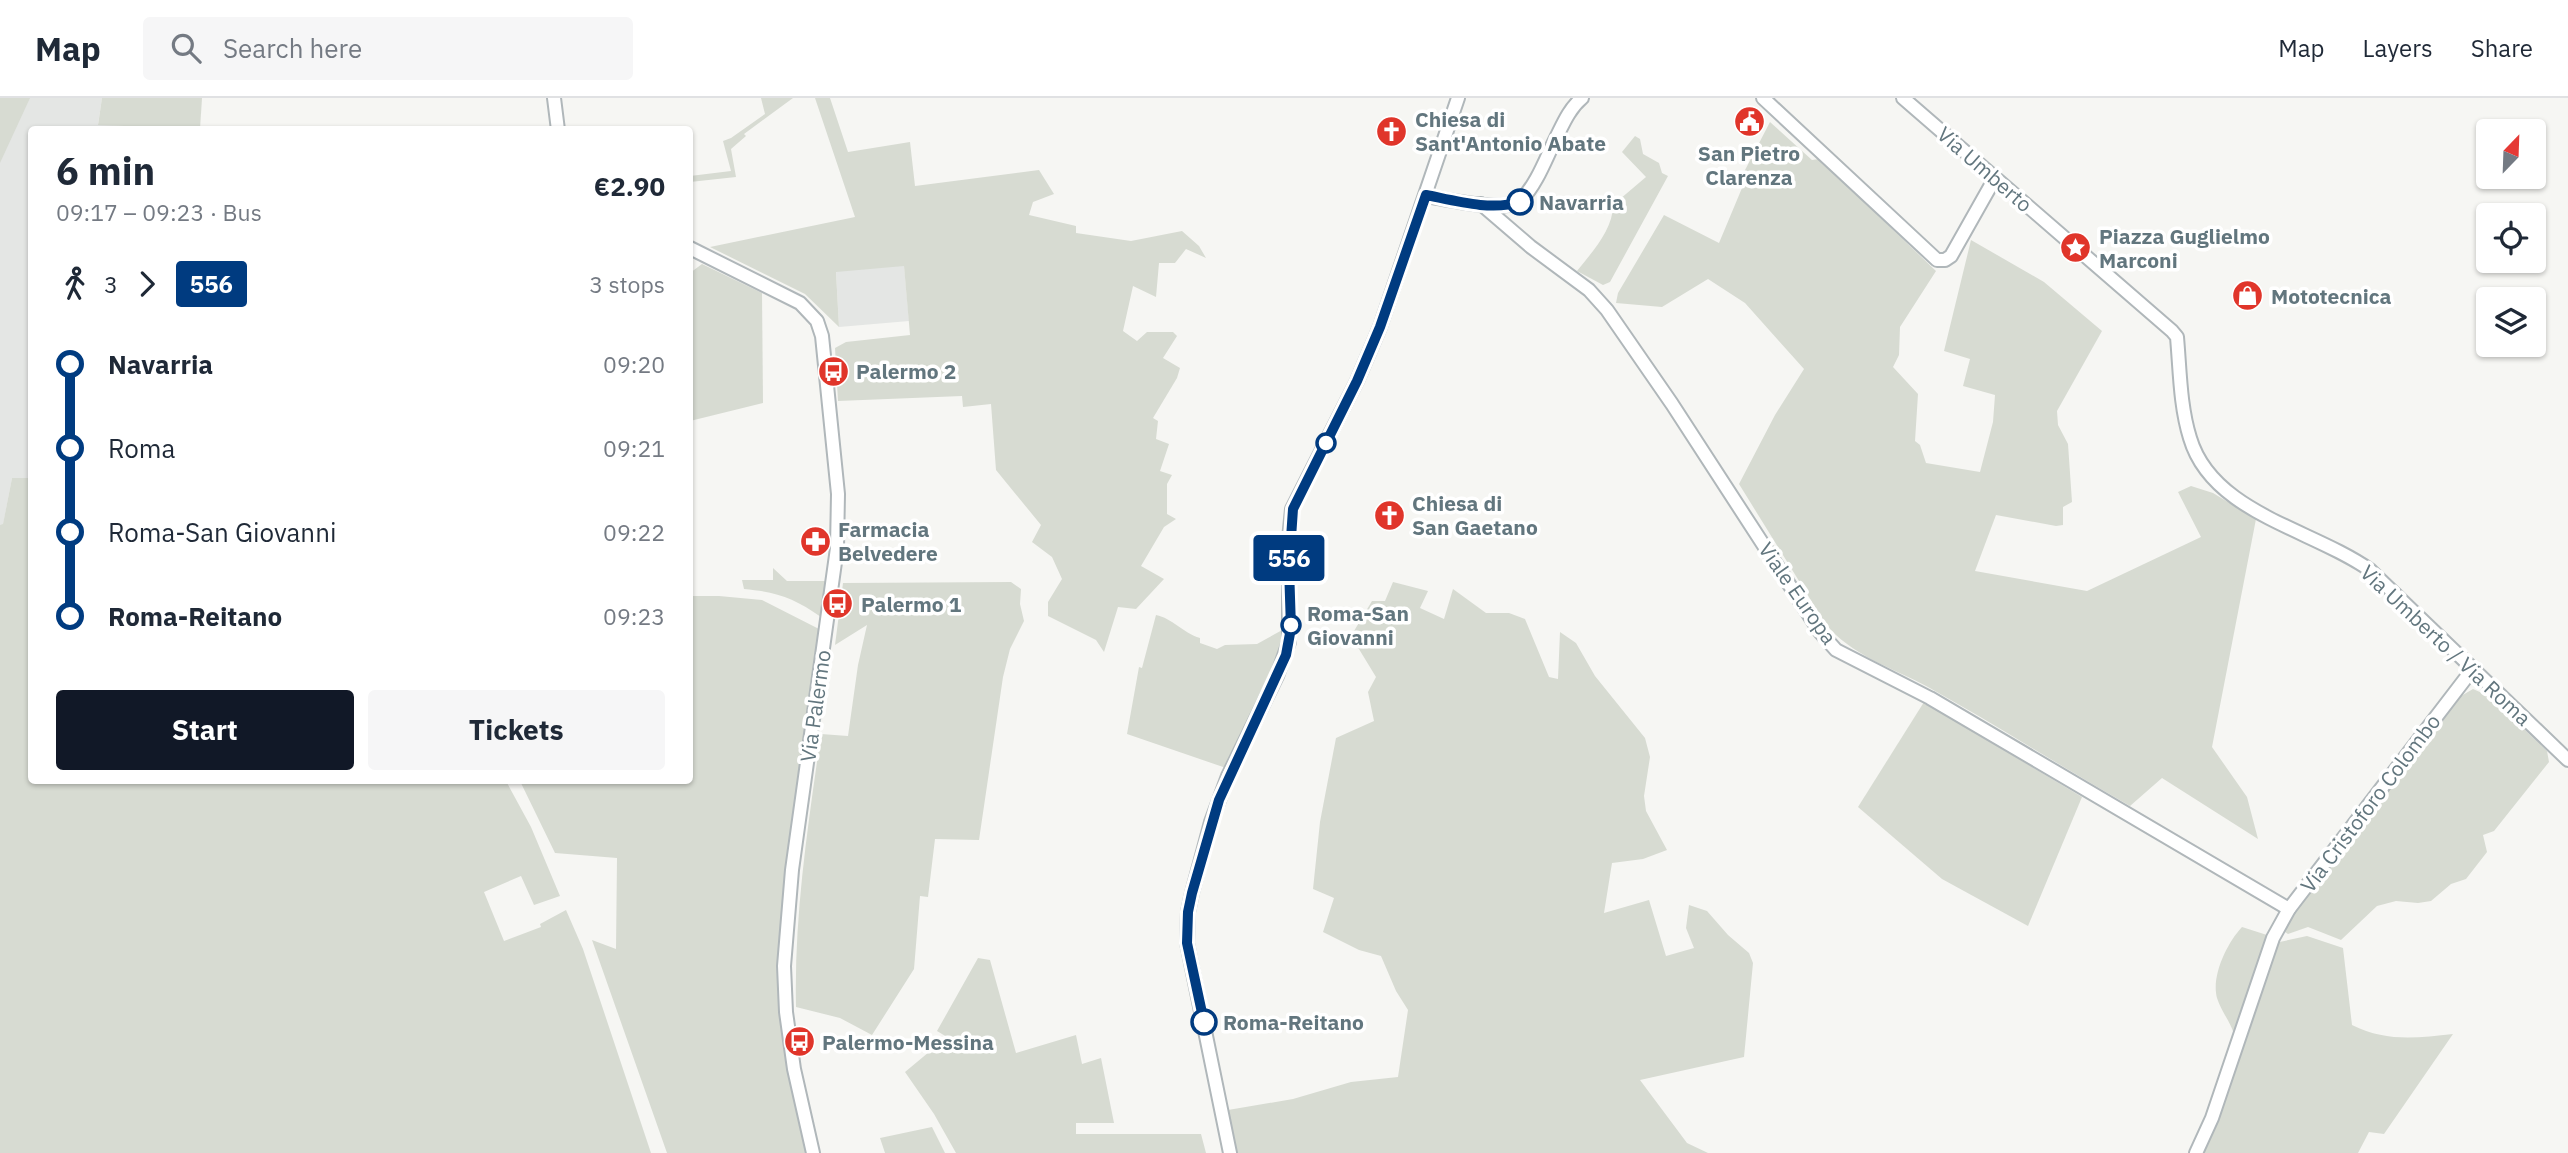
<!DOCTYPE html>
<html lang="en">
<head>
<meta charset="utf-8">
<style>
	:root { --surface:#fff; --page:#f6f6f7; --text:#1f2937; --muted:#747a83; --line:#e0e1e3; --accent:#111827 }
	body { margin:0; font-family:"IBM Plex Sans",sans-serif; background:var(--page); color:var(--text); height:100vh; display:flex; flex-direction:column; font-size:26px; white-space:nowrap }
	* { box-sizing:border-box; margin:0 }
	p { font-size:23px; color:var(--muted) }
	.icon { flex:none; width:38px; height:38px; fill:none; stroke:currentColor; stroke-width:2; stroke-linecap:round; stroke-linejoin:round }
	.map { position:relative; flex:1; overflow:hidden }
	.panel { position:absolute; left:28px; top:28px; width:665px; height:658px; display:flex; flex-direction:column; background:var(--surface); border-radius:7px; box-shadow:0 2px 5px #0004 }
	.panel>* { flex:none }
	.badge { padding:0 14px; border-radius:5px; font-size:24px; line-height:46px }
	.needle { width:46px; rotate:23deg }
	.fabs { position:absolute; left:2476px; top:21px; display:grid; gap:14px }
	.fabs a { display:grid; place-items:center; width:70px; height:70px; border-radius:7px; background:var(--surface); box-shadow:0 2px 5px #0004; font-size:35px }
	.map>.badge { position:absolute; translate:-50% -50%; box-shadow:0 0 0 4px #fff }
	.legs { display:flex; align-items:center; gap:10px; height:77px; padding:0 28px; font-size:23px }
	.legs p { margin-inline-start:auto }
	.head { display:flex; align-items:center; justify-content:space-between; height:119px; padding:0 28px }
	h1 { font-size:38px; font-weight:800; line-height:52px }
	.button { display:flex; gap:14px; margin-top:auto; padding:14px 28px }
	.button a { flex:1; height:80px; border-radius:7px; background:var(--accent); color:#fff; font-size:28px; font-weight:800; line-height:80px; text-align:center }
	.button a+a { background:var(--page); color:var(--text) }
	ul { padding:0 28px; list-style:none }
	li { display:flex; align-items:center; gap:24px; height:84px; font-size:26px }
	li i { display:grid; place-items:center; width:10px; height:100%; margin:0 9px; background:currentColor }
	li i::after { content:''; width:18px; height:18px; margin:-9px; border:5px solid; border-radius:50%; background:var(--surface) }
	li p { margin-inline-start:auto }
	li:first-child i { background:linear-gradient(#0000 50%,currentColor 0) }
	li:last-child i { background:linear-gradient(currentColor 50%,#0000 0) }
	header { display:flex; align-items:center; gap:42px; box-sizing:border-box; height:98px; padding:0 35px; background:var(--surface); border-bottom:2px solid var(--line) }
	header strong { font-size:33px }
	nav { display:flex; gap:38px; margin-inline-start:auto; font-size:24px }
	.search { width:490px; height:63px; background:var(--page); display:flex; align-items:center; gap:18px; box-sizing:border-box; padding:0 24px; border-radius:7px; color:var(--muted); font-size:26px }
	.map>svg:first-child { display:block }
	.built { fill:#e4e6e4 }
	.green { fill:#d7dbd2 }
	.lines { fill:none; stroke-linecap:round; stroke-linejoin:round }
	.secondary-casing { stroke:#b0b7ba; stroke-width:16 }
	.secondary { stroke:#fff; stroke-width:12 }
	.line-1-casing { stroke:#fff; stroke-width:16 }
	.line-1 { stroke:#003b80; stroke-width:10 }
	.stop-1-dot { fill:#fff; stroke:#003b80; stroke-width:3.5 }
	.labels { text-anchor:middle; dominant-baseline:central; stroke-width:7; stroke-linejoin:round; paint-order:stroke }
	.poi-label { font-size:21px; font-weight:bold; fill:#62767e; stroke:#fff; text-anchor:start }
	.street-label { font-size:21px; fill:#62767e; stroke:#fff }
	.stop-label { font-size:21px; font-weight:bold; fill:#62767e; stroke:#fff; text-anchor:start }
</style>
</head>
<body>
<header>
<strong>Map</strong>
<div class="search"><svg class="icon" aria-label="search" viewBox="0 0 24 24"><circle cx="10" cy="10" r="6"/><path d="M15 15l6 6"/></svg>Search here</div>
<nav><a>Map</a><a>Layers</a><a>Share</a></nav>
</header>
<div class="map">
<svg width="2568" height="1055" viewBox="0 0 2568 1055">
	<rect width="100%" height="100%" fill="#f6f6f3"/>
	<g class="built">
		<path d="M0,0H102L98,26L172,31L32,32L31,380H12L3,427H0Z"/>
		<path d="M904,167L909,223L839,229L836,173Z"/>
	</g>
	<g class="green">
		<path d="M0,0H30L0,65Z"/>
		<path d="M102,0H202L200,31L98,27Z"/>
		<path d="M761,0H793L744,36L746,38L731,51L736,79L690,84V78L731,73L723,43L731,40L765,16Z"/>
		<path d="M815,0H830L848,54L910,44L915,88L1039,72L1054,96L1033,104L1029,117L1076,128V135L1131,143L1182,133L1199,148L1206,160L1186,151L1175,165H1159L1156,199L1133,188L1123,233L1137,243L1147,234H1173L1177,238L1163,260L1180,270L1177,280L1153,320L1158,323L1156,341L1169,346L1160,373L1172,377L1167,386V416L1176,421L1164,429L1141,468L1164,481L1136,511L1118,509L1104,554L1096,542L1048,518V504L1062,481L1052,459L1032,444L1041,427L996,372L991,306L963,309L962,298L838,303L835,250L846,244L910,237L904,168L836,174L839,229L805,196L710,149L855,119Z"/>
		<path d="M1770,24L1812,62L1819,61L1936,173L1900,229L1899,257L1893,269L1918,296L1915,343L1920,347L1926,365L1980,374L1993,324L1995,297L1963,288L1970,261L1944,253L1971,142L2044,184L2102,233L2057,313L2058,327L2068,346L2072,404L2063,409V427L2056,428L1996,417L1975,473L2087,493L2201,439L2178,394L2191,388L2213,395L2256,421L2212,649L2247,699L2258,741L2162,680L2130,708C2062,669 1996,627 1928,589C1893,570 1850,557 1825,525L1739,386L1775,317L1804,271L1745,205L1708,181L1662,209L1616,205L1618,195L1664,117L1719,145L1742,90L1744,74Z"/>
		<path d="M1635,38L1640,41L1643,56L1659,65L1662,75L1668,78L1610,184L1603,187L1577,173C1592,154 1613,132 1613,107L1646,79L1622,54Z"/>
		<path d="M702,166L762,195L763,305L690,323V175Z"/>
		<path d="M12,380H31L32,682L506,683L531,729L560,798L534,807L521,778L484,794L504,843L541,829L540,826L566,812L583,851L651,1055H0V427L3,426Z"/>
		<path d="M773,470L787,483H826L821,519C794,500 777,494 744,491L742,482H773Z"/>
		<path d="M1011,484L1021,491L1020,506L1024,523L1010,551L1003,579L979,742L935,741L928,799L920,798L914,871L872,937L840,920L796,909C794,817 808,727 821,636L848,638L858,567L867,527L835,547L843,485Z"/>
		<path d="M1393,484L1428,493L1420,510L1444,521L1453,491L1486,515H1509L1525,521L1549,579L1558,581L1560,534L1576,545L1595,578L1645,640L1650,659L1644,698L1646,713L1667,752L1643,761L1612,765L1604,815L1649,802L1666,858L1694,850L1686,830L1689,807L1707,813L1728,837L1749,855L1753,865L1744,959L1640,982L1687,1045L1708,1055H1237L1228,1012L1293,1001L1351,984L1398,979L1408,912L1396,893L1381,858L1359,852L1323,834L1334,800L1313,791L1320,724L1336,640L1374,623L1368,594L1376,579L1351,538L1372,503H1385Z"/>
		<path d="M690,498H719L762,502L819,531L785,773L780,828V917L789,972L806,1055H667L592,842L616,851L617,760L555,755L520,683L690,682Z"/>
		<path d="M1156,517C1172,520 1183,535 1200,540V545L1217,551L1225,547L1257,546L1284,531L1280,556L1226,670L1127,636L1139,569L1142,570Z"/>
		<path d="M2473,591L2489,598L2547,653L2549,664L2494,733L2483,737L2487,754L2466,781L2451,786L2431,803L2418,805L2396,803L2377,808L2341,842L2308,829L2288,836L2285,834V829L2306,799L2456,601Z"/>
		<path d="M1924,604L2082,699L2028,828L1942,781L1858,709Z"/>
		<path d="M2242,829L2267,837L2234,936C2230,923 2221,913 2217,900C2211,878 2227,845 2242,829Z"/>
		<path d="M2307,838L2343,850L2352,927C2386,944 2416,940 2453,936L2384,1036L2369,1034L2358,1055H2203L2214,1033L2275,845Z"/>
		<path d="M978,860L990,862L1016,955L1076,937L1082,966L1101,960L1114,1025H1076V1036H1201L1206,1055H956L934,1016L905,974L947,939L937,933Z"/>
		<path d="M932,1029L945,1055H885L880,1040Z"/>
	</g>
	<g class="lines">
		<defs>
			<g id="secondary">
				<path d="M554,0L558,32"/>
				<path d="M1763,0L1937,162H1945L1951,158L1995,80"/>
				<path d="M1903,0L2172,233L2177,239C2180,273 2180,308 2190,340C2212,415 2312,431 2370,472L2568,662"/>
				<path d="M1426,98C1446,101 1507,116 1521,102C1537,86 1546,60 1556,40C1563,26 1569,11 1582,0"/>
				<path d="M1481,106L1531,149L1589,192L1607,212L1672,306L1820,534L1836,552L1930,600L2289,811"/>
				<path d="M690,150L800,205L817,223L822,238L838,396L837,450L792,772L784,868L786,914L794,971L813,1055"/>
				<path d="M1230,1055L1187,845L1188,814L1192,795L1211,724L1228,678L1277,578L1289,544V441L1292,411L1357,283L1380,229L1458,0"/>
				<path d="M2196,1055L2212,1020L2273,840L2289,811L2472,572"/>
			</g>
		</defs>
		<use href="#secondary" class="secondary-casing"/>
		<use href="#secondary" class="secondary"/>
	</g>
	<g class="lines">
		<defs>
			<path id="line-1" d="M1204,924L1187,845L1188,814L1192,795L1219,702L1286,557L1291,530L1289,469L1293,411L1357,283L1380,229L1426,97C1456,103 1491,113 1520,104"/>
		</defs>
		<use href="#line-1" class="line-1-casing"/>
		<use href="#line-1" class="line-1"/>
	</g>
	<defs>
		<symbol id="civic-disc" viewBox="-11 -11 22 22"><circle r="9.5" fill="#e0352a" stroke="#fff"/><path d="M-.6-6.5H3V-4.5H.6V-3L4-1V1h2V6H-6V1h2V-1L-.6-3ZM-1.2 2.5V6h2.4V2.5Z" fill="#fff"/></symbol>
		<symbol id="church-disc" viewBox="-11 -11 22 22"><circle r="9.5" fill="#e0352a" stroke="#fff"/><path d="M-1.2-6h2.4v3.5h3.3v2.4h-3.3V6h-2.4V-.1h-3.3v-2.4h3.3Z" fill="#fff"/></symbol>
		<symbol id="sight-disc" viewBox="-11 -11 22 22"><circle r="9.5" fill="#e0352a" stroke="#fff"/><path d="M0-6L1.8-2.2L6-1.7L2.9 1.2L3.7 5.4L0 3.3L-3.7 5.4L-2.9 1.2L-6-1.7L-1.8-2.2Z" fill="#fff"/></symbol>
		<symbol id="shop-disc" viewBox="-11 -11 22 22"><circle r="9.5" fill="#e0352a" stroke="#fff"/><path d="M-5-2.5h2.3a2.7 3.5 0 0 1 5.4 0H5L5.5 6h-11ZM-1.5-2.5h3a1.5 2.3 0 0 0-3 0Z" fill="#fff"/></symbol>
		<symbol id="bus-disc" viewBox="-11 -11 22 22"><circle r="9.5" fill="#e0352a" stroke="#fff"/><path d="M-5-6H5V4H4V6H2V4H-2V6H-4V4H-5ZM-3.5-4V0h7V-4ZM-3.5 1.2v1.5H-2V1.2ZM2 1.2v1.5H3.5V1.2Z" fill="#fff"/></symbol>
		<symbol id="pharmacy-disc" viewBox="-11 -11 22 22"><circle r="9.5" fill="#e0352a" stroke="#fff"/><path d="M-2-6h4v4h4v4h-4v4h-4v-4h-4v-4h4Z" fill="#fff"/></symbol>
	</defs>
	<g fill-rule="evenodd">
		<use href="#civic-disc" x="1732" y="6" width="35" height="35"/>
		<use href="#church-disc" x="1374" y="16" width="35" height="35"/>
		<use href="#sight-disc" x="2058" y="132" width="35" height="35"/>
		<use href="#shop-disc" x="2230" y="180" width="35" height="35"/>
		<use href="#bus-disc" x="816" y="256" width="35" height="35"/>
		<use href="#church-disc" x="1372" y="400" width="35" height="35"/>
		<use href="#pharmacy-disc" x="798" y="426" width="35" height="35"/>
		<use href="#bus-disc" x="820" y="488" width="35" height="35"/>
		<use href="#bus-disc" x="782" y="926" width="35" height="35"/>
	</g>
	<g class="stop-1-dot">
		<circle cx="1520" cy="104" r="12"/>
		<circle cx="1326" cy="345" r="9"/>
		<circle cx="1291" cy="527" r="9"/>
		<circle cx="1204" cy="924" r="12"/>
	</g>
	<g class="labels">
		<g class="poi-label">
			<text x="1415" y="21">Chiesa di<tspan x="1415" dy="24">Sant'Antonio Abate</tspan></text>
			<text x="1749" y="55" text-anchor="middle">San Pietro<tspan x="1749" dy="24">Clarenza</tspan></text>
			<text x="2099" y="138">Piazza Guglielmo<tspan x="2099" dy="24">Marconi</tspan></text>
			<text x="2271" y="198">Mototecnica</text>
			<text x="856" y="273">Palermo 2</text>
			<text x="1412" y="405">Chiesa di<tspan x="1412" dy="24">San Gaetano</tspan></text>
			<text x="838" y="431">Farmacia<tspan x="838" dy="24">Belvedere</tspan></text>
			<text x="861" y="506">Palermo 1</text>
			<text x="822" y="944">Palermo-Messina</text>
		</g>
		<g class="street-label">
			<text transform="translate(1985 71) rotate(41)">Via Umberto</text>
			<text transform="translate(1798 495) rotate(55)">Viale Europa</text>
			<text transform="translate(2446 547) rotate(43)">Via Umberto / Via Roma</text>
			<text transform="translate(815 608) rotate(-82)">Via Palermo</text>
			<text transform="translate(2370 705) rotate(-53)">Via Cristoforo Colombo</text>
		</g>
		<g class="stop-label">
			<text x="1539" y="104">Navarria</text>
			<text x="1307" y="515">Roma-San<tspan x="1307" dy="24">Giovanni</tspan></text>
			<text x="1223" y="924">Roma-Reitano</text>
		</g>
	</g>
</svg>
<div class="fabs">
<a><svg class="needle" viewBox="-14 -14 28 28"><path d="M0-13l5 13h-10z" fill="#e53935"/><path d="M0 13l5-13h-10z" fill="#747a83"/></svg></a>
<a><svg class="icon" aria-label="locate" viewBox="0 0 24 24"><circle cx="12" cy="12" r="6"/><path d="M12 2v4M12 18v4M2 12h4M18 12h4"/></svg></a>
<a><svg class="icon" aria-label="layers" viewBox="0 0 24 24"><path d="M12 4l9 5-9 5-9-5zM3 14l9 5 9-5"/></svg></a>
</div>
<b class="badge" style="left:1289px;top:460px;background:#003b80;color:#fff">556</b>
<section class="panel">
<div class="head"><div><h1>6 min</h1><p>09:17 – 09:23 · Bus</p></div><b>€2.90</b></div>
<div class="legs"><svg class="icon" aria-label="walk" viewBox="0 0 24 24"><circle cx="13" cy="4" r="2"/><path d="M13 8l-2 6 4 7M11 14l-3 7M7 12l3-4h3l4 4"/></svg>3<svg class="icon" aria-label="forward" viewBox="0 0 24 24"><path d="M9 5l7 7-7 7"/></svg><b class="badge" style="background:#003b80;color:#fff">556</b><p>3 stops</p></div>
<ul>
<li><i style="color:#003b80"></i><b>Navarria</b><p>09:20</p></li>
<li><i style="color:#003b80"></i><span>Roma</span><p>09:21</p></li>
<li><i style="color:#003b80"></i><span>Roma-San Giovanni</span><p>09:22</p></li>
<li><i style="color:#003b80"></i><b>Roma-Reitano</b><p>09:23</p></li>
</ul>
<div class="button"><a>Start</a><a>Tickets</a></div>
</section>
</div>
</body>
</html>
